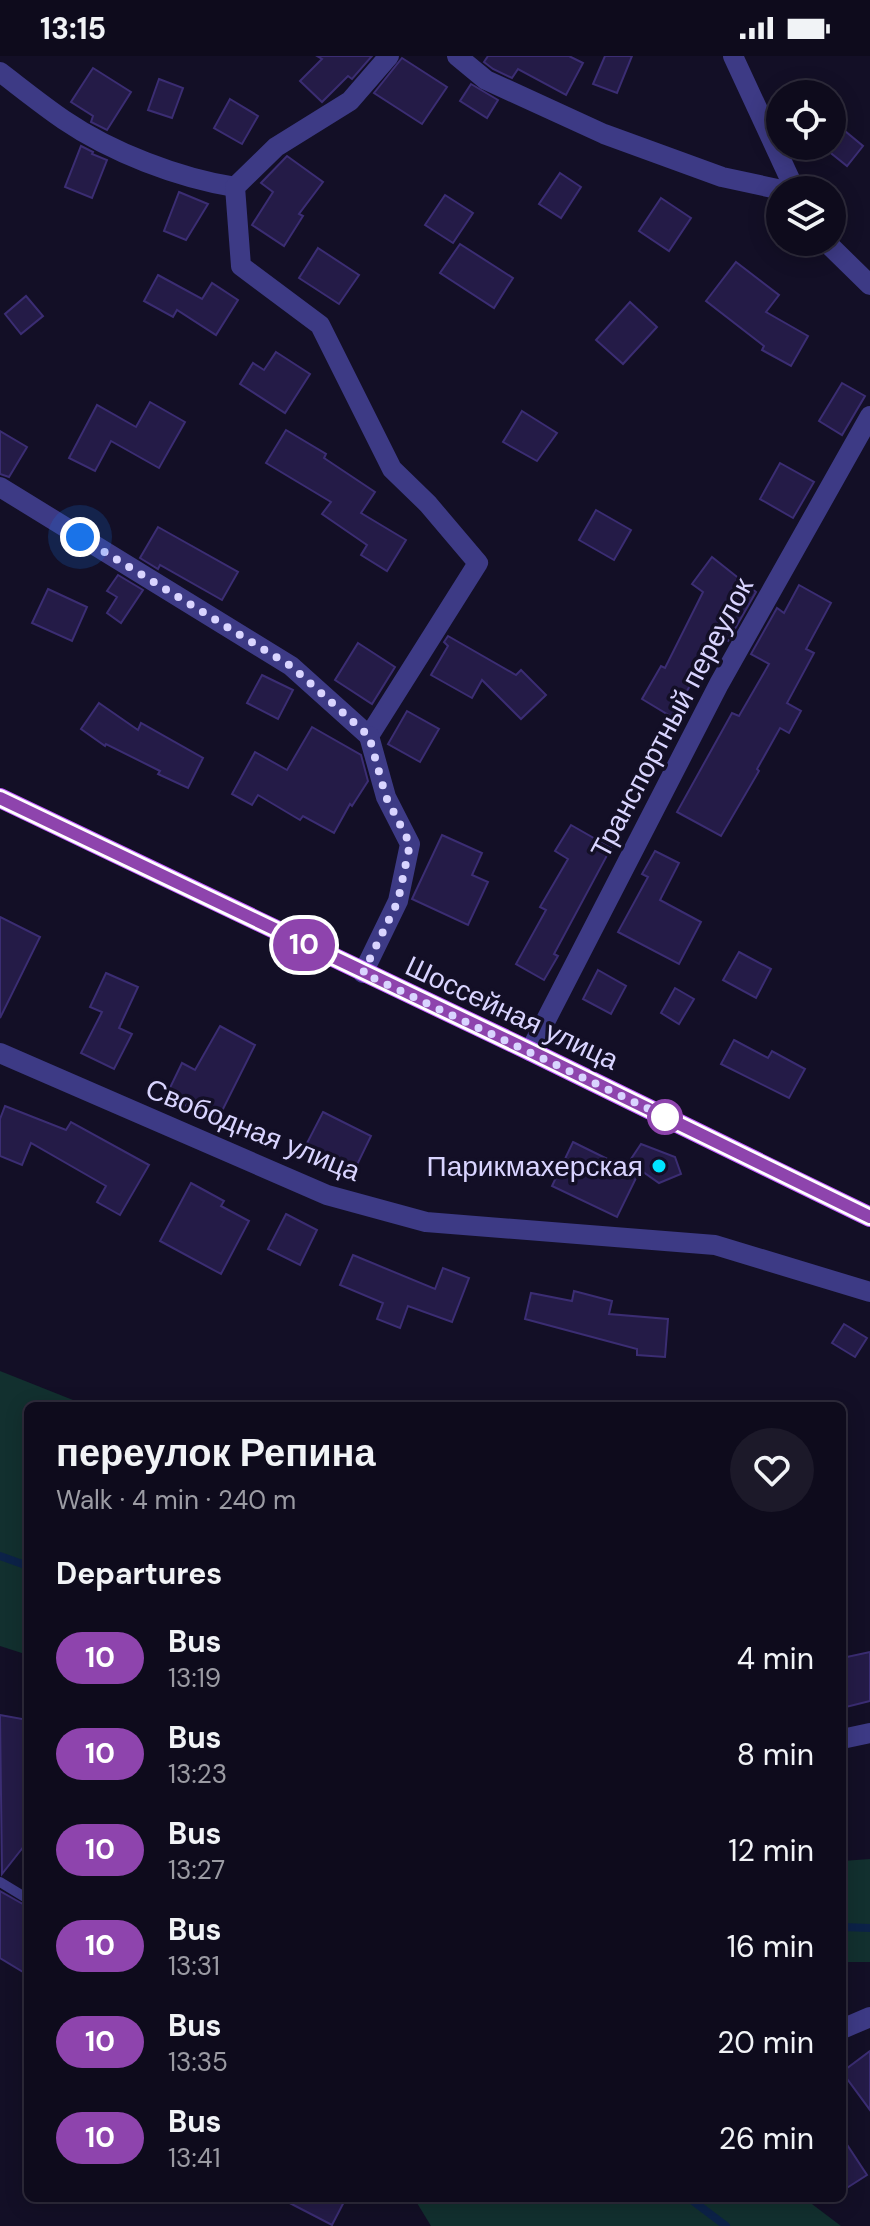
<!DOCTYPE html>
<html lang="en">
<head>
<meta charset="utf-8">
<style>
	:root { --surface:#0e0b1c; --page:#1c1929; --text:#f1f3f6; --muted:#9b9ba3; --line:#2e2b3b }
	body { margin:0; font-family:"DM Sans",sans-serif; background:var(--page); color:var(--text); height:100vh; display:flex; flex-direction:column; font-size:30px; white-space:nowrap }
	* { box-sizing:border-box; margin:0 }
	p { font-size:26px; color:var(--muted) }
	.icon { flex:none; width:44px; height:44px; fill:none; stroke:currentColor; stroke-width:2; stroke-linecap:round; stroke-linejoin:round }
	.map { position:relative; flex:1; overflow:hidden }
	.sheet { position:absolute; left:24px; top:1346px; width:822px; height:800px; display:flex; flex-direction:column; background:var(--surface); border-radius:12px; box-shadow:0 4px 20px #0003,0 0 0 2px var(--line) }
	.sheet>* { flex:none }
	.badge { padding:0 16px; border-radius:26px; font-size:28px; line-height:52px }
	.tools { position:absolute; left:766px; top:24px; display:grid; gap:16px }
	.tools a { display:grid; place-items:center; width:80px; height:80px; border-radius:50%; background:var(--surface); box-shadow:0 4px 20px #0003,0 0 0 2px var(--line); font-size:40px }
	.you { position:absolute; width:40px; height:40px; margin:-20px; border:6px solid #fff; border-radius:50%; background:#1a73e8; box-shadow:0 0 0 12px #1a73e833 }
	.map>.badge { position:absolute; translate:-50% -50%; box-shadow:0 0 0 4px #fff }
	h2 { padding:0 32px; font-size:30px; line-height:72px }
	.round { display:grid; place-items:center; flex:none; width:84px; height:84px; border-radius:42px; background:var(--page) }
	.headline { display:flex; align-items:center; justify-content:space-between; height:136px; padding:0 32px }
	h1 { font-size:38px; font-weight:600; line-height:60px }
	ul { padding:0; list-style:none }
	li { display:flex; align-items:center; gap:24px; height:96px; padding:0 32px }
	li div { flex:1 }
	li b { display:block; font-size:30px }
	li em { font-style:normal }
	li .badge { min-width:88px; font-weight:700; text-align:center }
	.status { display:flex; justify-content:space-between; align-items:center; height:56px; padding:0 40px; background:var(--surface); direction:ltr }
	.status svg { height:22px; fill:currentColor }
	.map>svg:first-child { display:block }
	.green { fill:#12302f }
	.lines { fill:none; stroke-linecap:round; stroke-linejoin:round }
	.stream { stroke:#0c2248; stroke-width:8 }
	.building { fill:#241b47; stroke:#3b2d73; stroke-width:2 }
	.lane { stroke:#3d3a85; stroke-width:10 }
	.street { stroke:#3d3a85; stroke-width:20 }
	.primary { stroke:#c25bff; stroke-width:20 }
	.line-casing { stroke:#fff; stroke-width:18 }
	.line { stroke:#8e44ad; stroke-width:12 }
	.walk { stroke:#d9d4ff; stroke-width:8; stroke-dasharray:0 14.4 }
	.stop-dot { fill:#fff; stroke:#8e44ad; stroke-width:4 }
	.poi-dot { fill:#00e5ff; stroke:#130f26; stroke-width:3 }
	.labels { text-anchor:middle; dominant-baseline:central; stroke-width:7; stroke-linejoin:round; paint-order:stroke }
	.street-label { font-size:28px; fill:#d9d4ff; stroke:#130f26 }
	.poi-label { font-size:28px; fill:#d9d4ff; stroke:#130f26; text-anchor:end }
</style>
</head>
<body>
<div class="status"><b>13:15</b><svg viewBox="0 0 49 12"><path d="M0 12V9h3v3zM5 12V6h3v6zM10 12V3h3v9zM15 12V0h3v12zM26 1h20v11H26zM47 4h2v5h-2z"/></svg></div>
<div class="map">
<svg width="870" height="2170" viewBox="0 0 870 2170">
	<rect width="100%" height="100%" fill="#130f26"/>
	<g class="green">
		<path d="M0,1315L88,1350H28V1599L0,1590Z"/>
		<path d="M870,1803V1906H842V1805Z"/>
		<path d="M414,2142H804L841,2170H431Z"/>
	</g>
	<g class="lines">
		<g class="stream">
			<path d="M0,1500L28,1510"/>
			<path d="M842,1871L870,1872"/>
			<path d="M689,2142L726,2170"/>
		</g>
	</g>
	<g class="building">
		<path d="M317,0H372L352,23L348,20L322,46L300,25L322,3Z"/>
		<path d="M488,0H569L583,7L566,39L518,13L512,22L493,13L484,6Z"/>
		<path d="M605,0H632L617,37L593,28Z"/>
		<path d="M402,2L447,31L422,68L374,37Z"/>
		<path d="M93,12L131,36L107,74L91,66L93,60L71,46Z"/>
		<path d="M159,23L183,32L172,62L148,54Z"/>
		<path d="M471,28L498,44L487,62L460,45Z"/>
		<path d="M230,43L258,60L242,88L214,72Z"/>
		<path d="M839,70L863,90L847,110L822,90H832V78Z"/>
		<path d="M81,90L93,96L92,98L107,104L92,142L65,131Z"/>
		<path d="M287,100L323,126L299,158L303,160L284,190L252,169L273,136L261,127Z"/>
		<path d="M560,117L581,131L561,162L539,148Z"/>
		<path d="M179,136L208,148L186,184L164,175Z"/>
		<path d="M445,139L473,157L453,187L425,169Z"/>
		<path d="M661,142L691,162L669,195L639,175Z"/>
		<path d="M460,188L513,222L494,252L440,217Z"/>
		<path d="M318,192L359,219L339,248L299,222Z"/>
		<path d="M736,206L779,239L766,256L808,280L791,310L762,294L764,290L706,245Z"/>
		<path d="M158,219L202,243L212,227L238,244L216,279L177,254L173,261L144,245Z"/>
		<path d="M26,240L43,260L21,278L5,258Z"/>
		<path d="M630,246L657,271L623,308L596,284Z"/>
		<path d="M276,296L310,318L285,357L240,328L253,307L264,314Z"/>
		<path d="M842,327L865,340L842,379L819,365Z"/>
		<path d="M150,346L185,366L159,412L111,385L95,415L69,402L97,349L136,371Z"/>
		<path d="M522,355L557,377L537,405L503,386Z"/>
		<path d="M286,374L326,398L324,402L375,436L361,457L406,484L387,515L361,499L367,489L322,458L331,446L266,407Z"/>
		<path d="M0,375L27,391L9,421L0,418Z"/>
		<path d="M780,407L814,426L793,462L760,443Z"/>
		<path d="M596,454L631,474L614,504L579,484Z"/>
		<path d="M158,471L238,516L222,544L160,509L158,513L140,502Z"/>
		<path d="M712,501L756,536L728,585L722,582L711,604L706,602L672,661L642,643L661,610L665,612L703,536L692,528Z"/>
		<path d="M118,519L143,534L121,567L107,557L117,541L107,535Z"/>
		<path d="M799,529L831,547L806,593L814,597L787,647L801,655L789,677L780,672L757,713L759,715L721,780L677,756L732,657L739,660L769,608L751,598L777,552L784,557Z"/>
		<path d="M48,533L87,551L72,585L32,567Z"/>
		<path d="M448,580L516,619L521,614L546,639L521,663L482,624L472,642L431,619L448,590L444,586Z"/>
		<path d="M358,587L395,611L372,648L335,624Z"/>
		<path d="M262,619L293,634L278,663L247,647Z"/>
		<path d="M99,647L138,674L141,667L203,702L188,732L158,718L160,715L106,688L105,690L81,673Z"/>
		<path d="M407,655L439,673L420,706L388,688Z"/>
		<path d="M312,671L361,699L368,725L352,750L350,748L334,777L303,760L300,764L258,739L252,749L232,738L255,696L287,714Z"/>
		<path d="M571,769L611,792L554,898L558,900L544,924L516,908L546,854L540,851L568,803L555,795Z"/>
		<path d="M442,779L482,797L472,819L488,826L468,869L412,843Z"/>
		<path d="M655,795L679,807L660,844L701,866L679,908L618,876L648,821L642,818Z"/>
		<path d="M0,861L40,881L0,962Z"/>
		<path d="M739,896L771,913L756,942L723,924Z"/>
		<path d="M598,914L626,930L611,958L583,943Z"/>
		<path d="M106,917L138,931L119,972L132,978L114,1013L81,997L102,956L90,951Z"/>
		<path d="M675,932L694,943L679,968L661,957Z"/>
		<path d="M220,970L255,989L217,1065L166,1040L182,1007L195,1014Z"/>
		<path d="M734,984L768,1002L772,995L805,1013L789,1042L721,1008Z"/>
		<path d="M5,1050L66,1074L71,1066L149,1109L120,1159L97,1146L106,1130L31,1087L22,1109L0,1100V1063Z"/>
		<path d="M323,1056L371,1080L354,1115L305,1091Z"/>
		<path d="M573,1086L638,1118L617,1161L552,1130Z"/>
		<path d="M641,1088L675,1101L681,1118L659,1127L629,1106Z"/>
		<path d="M191,1127L224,1145L221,1150L249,1165L221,1218L160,1185Z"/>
		<path d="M286,1158L317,1174L300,1209L268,1193Z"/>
		<path d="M353,1199L435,1233L443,1212L469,1222L452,1266L408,1250L400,1272L377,1263L383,1247L340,1229Z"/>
		<path d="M574,1235L612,1245L609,1258L668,1263L665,1301L637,1299V1293L525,1263L531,1237L572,1245Z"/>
		<path d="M844,1268L867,1282L855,1301L832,1287Z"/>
		<path d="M870,1596V1645L842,1652V1602Z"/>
		<path d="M0,1659L28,1664V1785L2,1818Z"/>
		<path d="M0,1835L28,1851V1919L0,1902Z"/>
		<path d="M870,1995V2054L842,2016Z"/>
		<path d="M842,2081L867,2119L842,2135Z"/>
		<path d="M280,2142H346L332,2169Z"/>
	</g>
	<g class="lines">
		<path class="lane" d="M0,1826L28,1843"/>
		<g class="street">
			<path d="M457,0L486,24L604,78L722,121L782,134"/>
			<path d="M733,0L795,134"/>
			<path d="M0,16C21,32 42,49 64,64C111,96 178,122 235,131"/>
			<path d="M826,186L870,229"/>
			<path d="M0,431L291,610L369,680L478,507L428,448L392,413L320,269L241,210L235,131L276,91L350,45L389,0"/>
			<path d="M363,917L398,845L410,788L386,741L369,680"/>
			<path d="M530,995L719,628L870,360"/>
			<path d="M0,997L327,1139L426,1166L715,1189L870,1236"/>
			<path d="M842,1683L870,1677"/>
			<path d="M842,1973L870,1961"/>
		</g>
		<path class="primary" d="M0,742L530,995L870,1161"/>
	</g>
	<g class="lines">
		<defs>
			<path id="line" d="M0,742L530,995L870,1161"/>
		</defs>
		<use href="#line" class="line-casing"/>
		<use href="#line" class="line"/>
		<path class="walk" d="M80,481L291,610L369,680L386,741L410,788L398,845L363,917L672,1064L665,1061"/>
	</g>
	<circle class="stop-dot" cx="665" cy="1061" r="16"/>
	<circle class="poi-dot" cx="659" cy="1110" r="8"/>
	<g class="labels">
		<g class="street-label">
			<text transform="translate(672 662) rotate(-62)">Транспортный переулок</text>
			<text transform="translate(512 957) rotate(25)">Шоссейная улица</text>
			<text transform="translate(253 1074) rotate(22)">Свободная улица</text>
		</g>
		<g class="poi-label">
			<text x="643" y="1110">Парикмахерская</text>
		</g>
	</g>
</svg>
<div class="tools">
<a><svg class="icon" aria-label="locate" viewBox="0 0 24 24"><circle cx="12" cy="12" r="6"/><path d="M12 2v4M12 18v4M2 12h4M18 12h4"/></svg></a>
<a><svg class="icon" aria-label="layers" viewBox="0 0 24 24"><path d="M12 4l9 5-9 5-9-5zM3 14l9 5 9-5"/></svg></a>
</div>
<div class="you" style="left:80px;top:481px"></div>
<b class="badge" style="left:304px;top:889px;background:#8e44ad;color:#fff">10</b>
<section class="sheet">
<div class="headline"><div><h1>переулок Репина</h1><p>Walk · 4 min · 240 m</p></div><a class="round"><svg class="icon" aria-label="heart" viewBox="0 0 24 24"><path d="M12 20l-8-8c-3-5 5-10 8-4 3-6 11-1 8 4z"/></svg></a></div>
<h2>Departures</h2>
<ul>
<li><span class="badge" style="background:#8e44ad;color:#fff">10</span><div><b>Bus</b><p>13:19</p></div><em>4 min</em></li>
<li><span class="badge" style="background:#8e44ad;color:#fff">10</span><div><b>Bus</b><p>13:23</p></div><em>8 min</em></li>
<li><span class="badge" style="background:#8e44ad;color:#fff">10</span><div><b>Bus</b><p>13:27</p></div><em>12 min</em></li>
<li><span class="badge" style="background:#8e44ad;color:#fff">10</span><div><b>Bus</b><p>13:31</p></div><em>16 min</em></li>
<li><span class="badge" style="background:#8e44ad;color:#fff">10</span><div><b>Bus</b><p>13:35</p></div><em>20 min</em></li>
<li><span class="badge" style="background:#8e44ad;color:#fff">10</span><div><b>Bus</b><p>13:41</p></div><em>26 min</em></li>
</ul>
</section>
</div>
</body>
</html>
